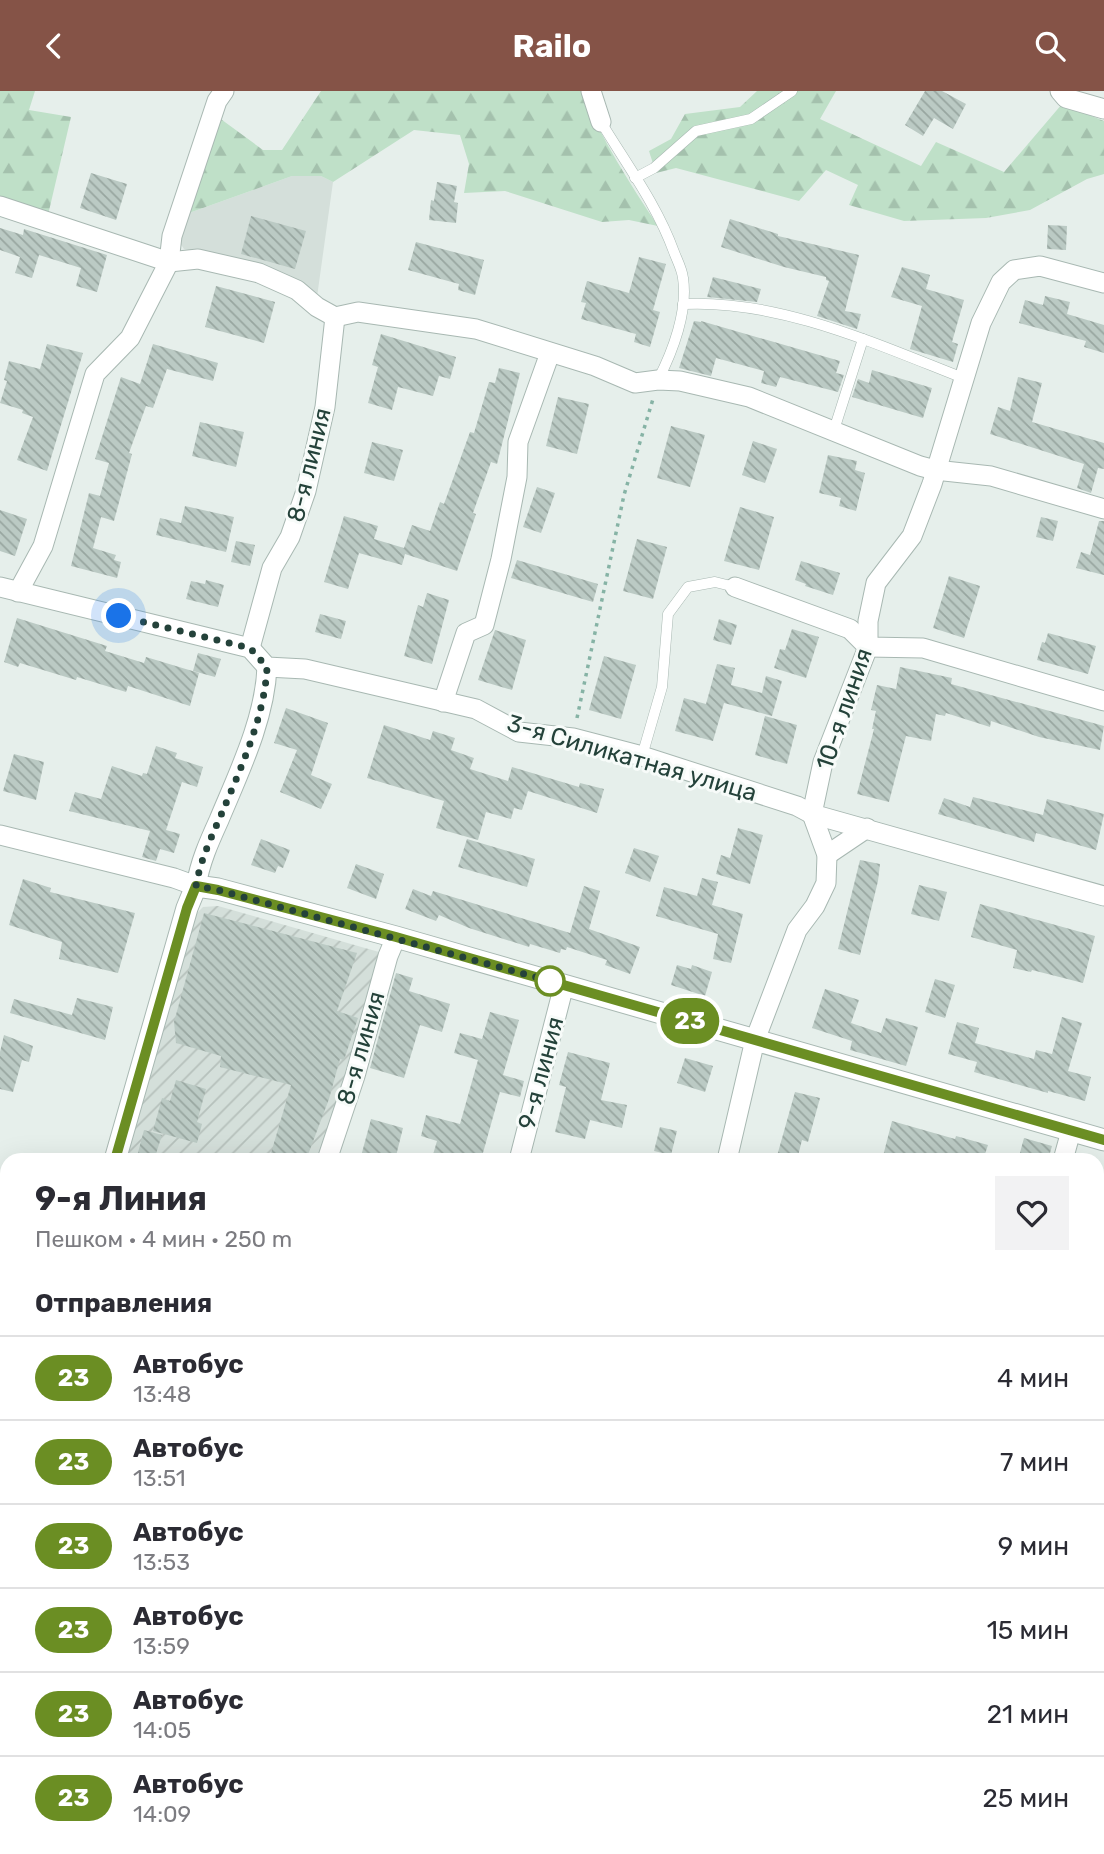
<!DOCTYPE html>
<html lang="ru">
<head>
<meta charset="utf-8">
<style>
	:root { --surface:#fff; --page:#f2f2f3; --text:#2b2b33; --muted:#7c7c81; --line:#e1e1e2; --accent:#855347 }
	body { margin:0; font-family:Rubik,sans-serif; background:var(--page); color:var(--text); height:100vh; display:flex; flex-direction:column; font-size:26px; white-space:nowrap }
	* { box-sizing:border-box; margin:0 }
	p { font-size:23px; color:var(--muted) }
	.icon { flex:none; width:38px; height:38px; fill:none; stroke:currentColor; stroke-width:2; stroke-linecap:round; stroke-linejoin:round }
	.map { position:relative; flex:1; overflow:hidden }
	.panel { position:absolute; left:0px; top:1062px; width:1104px; height:702px; display:flex; flex-direction:column; background:var(--surface); border-radius:21px 21px 0 0; box-shadow:0 7px 28px #0002 }
	.panel>* { flex:none }
	.badge { padding:0 14px; border-radius:23px; font-size:24px; line-height:46px }
	.you { position:absolute; width:35px; height:35px; margin:-18px; border:5px solid #fff; border-radius:50%; background:#1a73e8; box-shadow:0 0 0 10px #1a73e833 }
	.map>.badge { position:absolute; translate:-50% -50%; box-shadow:0 0 0 4px #fff }
	h2 { padding:0 35px; font-size:26px; line-height:63px }
	.round { display:grid; place-items:center; flex:none; width:74px; height:74px; border-radius:0px; background:var(--page) }
	.summary { display:flex; align-items:center; justify-content:space-between; height:119px; padding:0 35px }
	h1 { font-size:33px; font-weight:700; line-height:52px }
	ul { padding:0; list-style:none }
	li { display:flex; align-items:center; gap:21px; height:84px; padding:0 35px; border-top:2px solid var(--line) }
	li div { flex:1 }
	li b { display:block; font-size:26px }
	li em { font-style:normal }
	li .badge { min-width:77px; font-weight:700; text-align:center }
	header { display:flex; justify-content:space-between; align-items:center; height:91px; padding:0 35px; background:var(--accent); color:#fff; font-size:32px; font-weight:700 }
	.map>svg:first-child { display:block }
	.built { fill:#d4dfda }
	.industrial { fill:url(#industrial-furrows) }
	.forest { fill:url(#forest-firs) }
	.building { fill:url(#building-back-hatch) }
	.lines { fill:none; stroke-linecap:round; stroke-linejoin:round }
	.service-casing { stroke:#a8b8b2; stroke-width:11 }
	.minor-casing { stroke:#a8b8b2; stroke-width:21 }
	.tertiary-casing { stroke:#a8b8b2; stroke-width:23 }
	.path { stroke:#86b3a5; stroke-width:3.5; stroke-dasharray:3.5 5; stroke-linecap:butt }
	.service { stroke:#fff; stroke-width:10 }
	.minor { stroke:#fff; stroke-width:19 }
	.tertiary { stroke:#fff; stroke-width:21 }
	.line-casing { stroke:#fff; stroke-width:16 }
	.line { stroke:#6b8e23; stroke-width:10 }
	.walk { stroke:#24423a; stroke-width:7; stroke-dasharray:0 12.6 }
	.stop-dot { fill:#fff; stroke:#6b8e23; stroke-width:3.5 }
	.labels { text-anchor:middle; dominant-baseline:central; stroke-width:6; stroke-linejoin:round; paint-order:stroke }
	.street-label { font-size:24px; fill:#24423a; stroke:#f7fbf9 }
</style>
</head>
<body>
<header><svg class="icon" aria-label="back" viewBox="0 0 24 24"><path d="M15 5l-7 7 7 7"/></svg>Railo<svg class="icon" aria-label="search" viewBox="0 0 24 24"><circle cx="10" cy="10" r="6"/><path d="M15 15l6 6"/></svg></header>
<div class="map">
<svg width="1104" height="1763" viewBox="0 0 1104 1763">
	<defs>
		<pattern id="industrial-furrows" width="10" height="10" patternUnits="userSpaceOnUse" patternTransform="scale(1.75)"><rect width="10" height="10" fill="#d4dfda"/><path d="M-1 1l2-2M0 10L10 0M9 11l2-2" fill="none" stroke="#b6c1bc"/></pattern>
		<pattern id="forest-firs" width="22" height="20" patternUnits="userSpaceOnUse" patternTransform="scale(1.75)"><rect width="22" height="20" fill="#bfe0c8"/><path d="M5 1l3.5 6h-7zM16 11l3.5 6h-7z" fill="#a4c1ad"/></pattern>
		<pattern id="building-back-hatch" width="6" height="6" patternUnits="userSpaceOnUse" patternTransform="scale(1.75)"><rect width="6" height="6" fill="#bbcac4"/><path d="M-1 5l2 2M0 0l6 6M5-1l2 2" fill="none" stroke="#98a6a0"/></pattern>
	</defs>
	<rect width="100%" height="100%" fill="#e6efeb"/>
	<path class="built" d="M292,85H321L333,91L317,206L200,161L184,158L180,152L189,122Z"/>
	<path class="industrial" d="M218,815L379,861L383,866L320,1069H124L193,826L203,816Z"/>
	<g class="forest">
		<path d="M0,0H35L29,19L71,26L48,124L0,109Z"/>
		<path d="M321,0H581C602,48 629,92 658,135L629,129L602,131L505,100L464,102L469,73L460,44L414,39L333,91L321,85H292L189,122L218,26L263,59H282Z"/>
		<path d="M757,0H836L820,28L921,75L936,51L1004,81L1062,13L1104,30V83L1087,88L1030,119L986,127L904,130L849,114L858,94L826,79L799,110L676,77L656,82L649,60L671,48L685,23L740,16Z"/>
	</g>
	<g class="building">
		<path d="M925,0H942L966,13L953,38L934,27L923,45L905,34Z"/>
		<path d="M91,82L127,93L116,129L80,117Z"/>
		<path d="M437,91L457,95L454,111L458,112L456,132L429,129L431,109L434,110Z"/>
		<path d="M251,125L306,140L295,178L241,163Z"/>
		<path d="M730,128L778,143V145L859,164L845,220L861,223L857,238L817,225L829,190L826,189V186L784,176L721,156Z"/>
		<path d="M1048,134L1067,135L1066,159L1047,158Z"/>
		<path d="M0,137L23,144L24,138L107,164L97,201L76,195L81,177L39,164L32,187L15,182L20,166L0,159Z"/>
		<path d="M416,151L484,169L475,204L458,199L459,193L408,179Z"/>
		<path d="M639,166L666,173L653,219L660,221L650,256L634,251L636,243L581,228L586,212L581,211L587,190L629,202Z"/>
		<path d="M902,176L930,184L926,198L964,209L952,251L958,253L953,271L910,258L922,215L891,206Z"/>
		<path d="M713,186L761,198L757,211L707,206Z"/>
		<path d="M216,195L275,211L264,252L205,236Z"/>
		<path d="M1045,205L1070,211L1067,223L1104,234V262L1084,256L1086,250L1019,232L1025,209L1043,214Z"/>
		<path d="M694,230L701,231V230L840,270L836,282L844,284L838,301L780,286L776,296L761,292L764,280L716,267L711,285L679,277Z"/>
		<path d="M381,243L456,266L450,288L439,285L433,305L398,296L392,319L368,312L378,276L372,274Z"/>
		<path d="M47,253L83,262L47,380L17,369L33,326L22,322L23,319L0,312L7,290L4,289L9,270L40,278Z"/>
		<path d="M153,253L218,272L213,290L167,278L153,317L146,315L129,362L132,363L114,430L101,426L93,457L116,464L114,469L121,471L117,487L71,475L89,402L100,405L109,372L95,368L121,286L140,293Z"/>
		<path d="M499,277L520,282L497,373L491,371L473,422L476,423L457,480L405,463L402,474L359,462L348,498L324,491L344,425L378,435L374,448L404,457L412,434L430,440L440,411L444,413L470,341L474,342L489,291L495,292Z"/>
		<path d="M872,279L932,297L923,327L852,306L858,288L869,292Z"/>
		<path d="M1018,286L1042,292L1032,331L1104,352V378L1098,377L1091,402L1077,397L1084,373L990,343L998,316L1010,320Z"/>
		<path d="M558,306L589,313L577,363L546,355Z"/>
		<path d="M200,331L244,341L236,376L192,365Z"/>
		<path d="M671,335L705,344L690,396L657,387Z"/>
		<path d="M753,350L777,358L765,392L742,384Z"/>
		<path d="M372,351L403,359L394,390L364,382Z"/>
		<path d="M828,364L857,370L855,379L865,382L856,420L839,415L841,407L819,402Z"/>
		<path d="M537,396L555,402L541,442L523,436Z"/>
		<path d="M185,415L234,426L226,461L156,444L160,427L181,432Z"/>
		<path d="M740,416L774,426L759,479L724,470Z"/>
		<path d="M0,419L27,428L15,465L0,460Z"/>
		<path d="M1041,426L1058,430L1053,450L1036,446Z"/>
		<path d="M1099,430H1104V484L1076,477L1081,461L1090,464Z"/>
		<path d="M637,448L667,456L653,508L623,500Z"/>
		<path d="M236,450L255,454L250,475L231,471Z"/>
		<path d="M517,469L598,493L593,511L511,487Z"/>
		<path d="M801,470L840,482L833,504L805,495L806,493L795,489Z"/>
		<path d="M949,485L980,495L964,547L933,537Z"/>
		<path d="M206,489L224,494L218,516L186,508L191,490L205,493Z"/>
		<path d="M427,502L449,509L432,573L404,565L418,514L423,516Z"/>
		<path d="M320,523L346,530L341,548L315,541Z"/>
		<path d="M17,527L107,555L105,560L144,572L146,566L199,582L190,615L128,595L126,601L77,586L76,589L20,572L18,576L4,571Z"/>
		<path d="M719,528L737,534L731,554L713,549Z"/>
		<path d="M792,538L819,546L806,587L774,577L780,558L785,559Z"/>
		<path d="M495,539L526,549L512,599L478,589Z"/>
		<path d="M1048,542L1096,555L1088,583L1037,569L1042,551L1045,552Z"/>
		<path d="M198,562L221,568L215,586L193,580Z"/>
		<path d="M604,565L636,574L621,628L589,619Z"/>
		<path d="M717,573L735,577L731,594L762,602L766,585L782,590L772,625L724,612L713,650L675,640L684,607L706,613Z"/>
		<path d="M900,576L952,587L951,593L1104,635L1100,659L1039,646L991,630L990,636L946,622L945,625L936,623L931,650L906,645L889,711L857,703L874,638H872L876,620L871,619L877,594L896,598Z"/>
		<path d="M286,617L328,632L311,684L332,693L321,718L280,701L297,659L274,652Z"/>
		<path d="M765,625L797,634L787,673L755,664Z"/>
		<path d="M384,634L430,649L433,640L455,647L451,659L474,667L470,678L508,690L512,676L579,696L580,692L604,698L597,722L528,700L522,719L514,717L511,728L486,721L478,749L436,737L444,710L367,687Z"/>
		<path d="M156,655L177,662L175,667L203,676L197,696L182,691L166,739L180,743L174,762L160,758L156,770L142,766L150,740L69,720L75,701L101,708L112,675L142,685L143,682L147,683Z"/>
		<path d="M14,663L44,671L36,709L3,700Z"/>
		<path d="M973,706L1043,724L1047,708L1104,723L1096,759L1036,742L1034,751L938,723L944,707L970,716Z"/>
		<path d="M738,737L763,744L750,793L716,783L721,764L730,767Z"/>
		<path d="M261,748L290,759L283,777L278,775L275,782L251,774Z"/>
		<path d="M467,748L535,768L527,796L458,776Z"/>
		<path d="M634,757L659,765L650,791L625,782Z"/>
		<path d="M860,769L880,773L878,790L860,864L838,858Z"/>
		<path d="M356,773L384,783L376,808L347,797Z"/>
		<path d="M702,787L718,791L712,814L743,823L731,872L713,868L718,843L656,825L664,796L697,805Z"/>
		<path d="M23,788L51,797L50,801L135,822L118,882L59,868L62,851L9,834Z"/>
		<path d="M919,794L947,801L939,830L911,823Z"/>
		<path d="M584,795L600,800L589,838L640,856L630,883L605,874L607,869L567,856L566,859L561,858L560,862L530,853L529,856L469,837L439,824L436,830L405,818L413,798L431,805L433,800L570,842Z"/>
		<path d="M980,813L1095,845L1083,892L1032,879L1031,881L1013,877L1017,859L971,846Z"/>
		<path d="M204,822L357,862L337,920L358,927L344,969L340,968L329,1008L306,1069H269L291,994L220,976L221,965L176,952L174,931Z"/>
		<path d="M677,874L691,878L692,874L712,881L705,905L671,894Z"/>
		<path d="M396,882L413,887L409,900L450,913L442,941L420,934L404,987L370,977Z"/>
		<path d="M935,888L955,894L945,927L925,921Z"/>
		<path d="M825,898L859,909L851,932L881,942L886,927L918,936L906,975L850,959L852,950L812,937Z"/>
		<path d="M77,907L113,916L105,949L10,922L14,908L72,924Z"/>
		<path d="M490,921L519,929L503,984L524,990L520,1006L500,1001L481,1069H442L432,1067L437,1050L421,1045L426,1024L460,1033L478,969L454,962L460,942L482,948Z"/>
		<path d="M1062,926L1082,932L1068,980L1091,986L1085,1010L1048,1000V1002L974,981L977,971L948,963L957,931L979,937L975,952L1034,968L1036,959L1052,963Z"/>
		<path d="M4,944L33,955L29,971L22,969L13,1001L0,998V961Z"/>
		<path d="M568,961L610,972L601,1009L627,1014L622,1037L590,1029L585,1048L555,1041L566,996L559,994Z"/>
		<path d="M685,967L713,975L705,1001L677,992Z"/>
		<path d="M176,989L206,998L197,1031L202,1033L197,1052L153,1040L162,1007L170,1010Z"/>
		<path d="M795,1001L820,1007L808,1051L802,1049L797,1069L777,1065Z"/>
		<path d="M371,1028L403,1037L395,1069H360Z"/>
		<path d="M892,1030L955,1048L956,1045L988,1054L983,1069H958L940,1064L938,1069H882Z"/>
		<path d="M660,1036L677,1040L671,1064L654,1060Z"/>
		<path d="M144,1039L162,1044L154,1069H136Z"/>
		<path d="M1024,1047L1052,1055L1048,1069H1018Z"/>
	</g>
	<g class="lines">
		<defs>
			<g id="service">
				<path d="M601,31C627,74 657,114 674,161C677,169 682,178 683,187C688,220 673,260 658,289"/>
				<path d="M635,87L654,77L696,40L751,28L792,0"/>
				<path d="M683,213C778,208 876,253 963,287"/>
				<path d="M834,339L863,248"/>
				<path d="M642,665L662,596L668,523L688,496L715,491L735,496"/>
			</g>
			<g id="minor">
				<path d="M591,0L601,31"/>
				<path d="M1060,0L1066,7L1104,18"/>
				<path d="M0,115L169,171L198,168L259,182L297,199L317,216L335,226L358,221L476,238L595,275L635,292L658,289L680,290L749,306L920,375L935,379L991,385L1104,418"/>
				<path d="M0,496L250,557L267,576L305,578L476,618L519,641L573,647L642,665L797,715L812,723L1104,805"/>
				<path d="M735,496L850,538L868,556L923,557L1104,610"/>
				<path d="M18,501L43,455L95,283L130,247L169,171L172,145L217,10L224,0"/>
				<path d="M250,557L272,477L290,446L306,400L325,316L335,226"/>
				<path d="M443,611L466,542L484,534L501,468L517,386L518,351L550,262"/>
				<path d="M0,744L174,787L196,795C200,771 209,751 219,729C239,681 265,628 267,576"/>
				<path d="M827,764L867,737"/>
				<path d="M327,1069L355,985L388,865L396,846"/>
				<path d="M519,1069L564,894"/>
				<path d="M727,1069L755,949L797,839L815,815L826,792L827,764L812,723L823,671L868,556V530L876,492L912,445L932,393L981,232L1001,191L1014,179L1040,175L1104,192"/>
				<path d="M1063,1069L1071,1040"/>
				<path d="M0,1121L7,1123"/>
				<path d="M1097,1247L1104,1248"/>
				<path d="M0,1379L7,1398"/>
				<path d="M1097,1420L1104,1422"/>
				<path d="M0,1457L7,1445"/>
				<path d="M1097,1731L1104,1732"/>
				<path d="M241,1763L243,1757"/>
				<path d="M559,1763L561,1757"/>
				<path d="M855,1763L857,1757"/>
			</g>
			<g id="tertiary">
				<path d="M115,1069L187,817L196,795L218,798L396,846L1104,1049"/>
				<path d="M0,1379L7,1374"/>
			</g>
		</defs>
		<use href="#service" class="service-casing"/>
		<use href="#minor" class="minor-casing"/>
		<use href="#tertiary" class="tertiary-casing"/>
		<path class="path" d="M577,627L624,404L653,308"/>
		<use href="#service" class="service"/>
		<use href="#minor" class="minor"/>
		<use href="#tertiary" class="tertiary"/>
	</g>
	<g class="lines">
		<defs>
			<path id="line" d="M115,1069L187,817L196,795L218,799L396,846L1104,1049"/>
		</defs>
		<use href="#line" class="line-casing"/>
		<use href="#line" class="line"/>
		<path class="walk" d="M119,525L250,557L267,576C265,625 240,679 221,724C211,747 200,770 196,795L218,799L550,890"/>
	</g>
	<circle class="stop-dot" cx="550" cy="890" r="14"/>
	<g class="labels">
		<g class="street-label">
			<text transform="translate(309 374) rotate(-76)">8-я линия</text>
			<text transform="translate(844 618) rotate(-71)">10-я линия</text>
			<text transform="translate(632 667) rotate(16)">3-я Силикатная улица</text>
			<text transform="translate(361 957) rotate(-74)">8-я линия</text>
			<text transform="translate(541 982) rotate(-75)">9-я линия</text>
		</g>
	</g>
</svg>
<div class="you" style="left:119px;top:525px"></div>
<b class="badge" style="left:690px;top:930px;background:#6b8e23;color:#fff">23</b>
<section class="panel">
<div class="summary"><div><h1>9-я Линия</h1><p>Пешком · 4 мин · 250 m</p></div><a class="round"><svg class="icon" aria-label="heart" viewBox="0 0 24 24"><path d="M12 20l-8-8c-3-5 5-10 8-4 3-6 11-1 8 4z"/></svg></a></div>
<h2>Отправления</h2>
<ul>
<li><span class="badge" style="background:#6b8e23;color:#fff">23</span><div><b>Автобус</b><p>13:48</p></div><em>4 мин</em></li>
<li><span class="badge" style="background:#6b8e23;color:#fff">23</span><div><b>Автобус</b><p>13:51</p></div><em>7 мин</em></li>
<li><span class="badge" style="background:#6b8e23;color:#fff">23</span><div><b>Автобус</b><p>13:53</p></div><em>9 мин</em></li>
<li><span class="badge" style="background:#6b8e23;color:#fff">23</span><div><b>Автобус</b><p>13:59</p></div><em>15 мин</em></li>
<li><span class="badge" style="background:#6b8e23;color:#fff">23</span><div><b>Автобус</b><p>14:05</p></div><em>21 мин</em></li>
<li><span class="badge" style="background:#6b8e23;color:#fff">23</span><div><b>Автобус</b><p>14:09</p></div><em>25 мин</em></li>
</ul>
</section>
</div>
</body>
</html>
